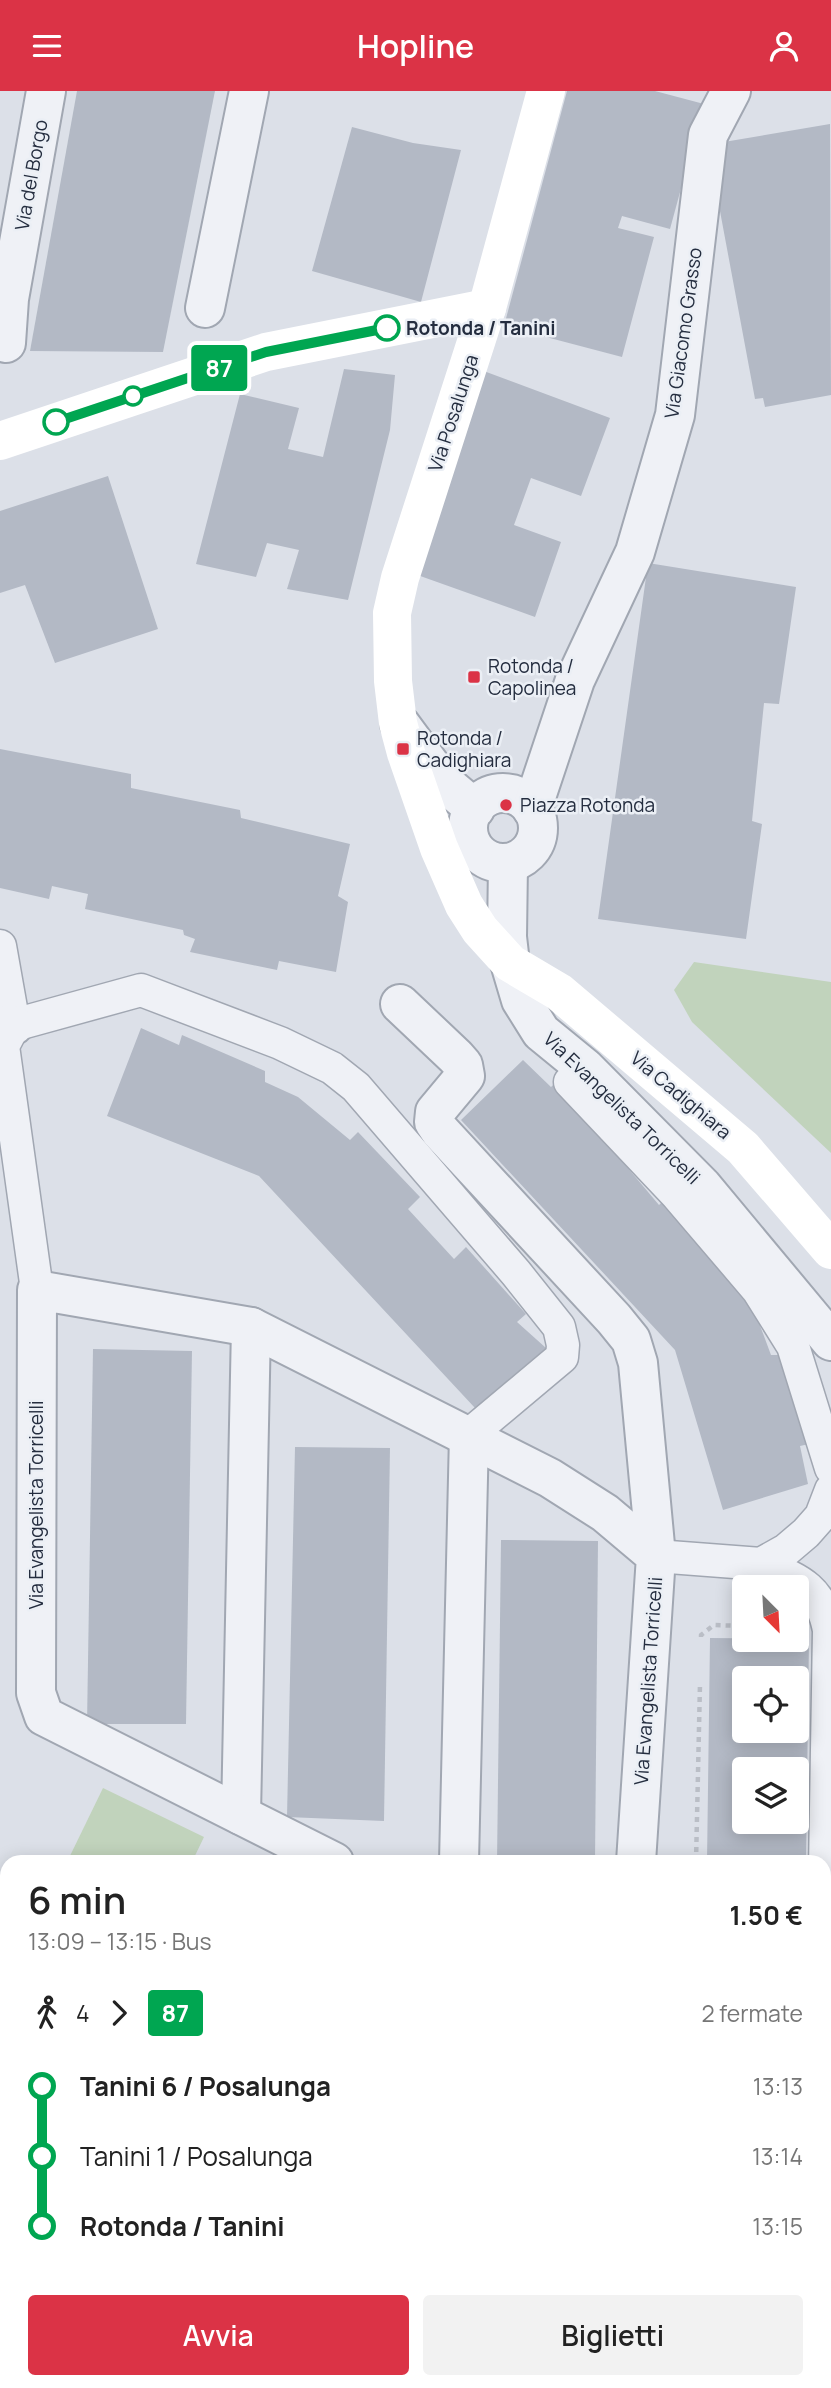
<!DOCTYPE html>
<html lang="it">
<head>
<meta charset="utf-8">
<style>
	:root { --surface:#fff; --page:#f2f2f2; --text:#222; --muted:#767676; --accent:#db3346 }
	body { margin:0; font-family:Manrope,sans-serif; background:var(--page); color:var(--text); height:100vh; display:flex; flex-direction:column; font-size:26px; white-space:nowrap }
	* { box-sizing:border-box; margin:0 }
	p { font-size:23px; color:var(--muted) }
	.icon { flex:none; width:38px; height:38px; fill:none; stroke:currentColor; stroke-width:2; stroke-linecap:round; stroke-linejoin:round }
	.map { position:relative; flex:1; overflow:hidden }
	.details { position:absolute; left:0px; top:1764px; width:831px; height:534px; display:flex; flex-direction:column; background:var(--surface); border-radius:21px 21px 0 0; box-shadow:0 4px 18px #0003 }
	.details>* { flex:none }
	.badge { padding:0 14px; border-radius:5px; font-size:24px; line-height:46px }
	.needle { width:46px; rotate:156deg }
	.controls { position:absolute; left:732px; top:1484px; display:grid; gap:14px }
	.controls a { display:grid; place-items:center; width:77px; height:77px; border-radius:7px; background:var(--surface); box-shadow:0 4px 18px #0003; font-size:35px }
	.map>.badge { position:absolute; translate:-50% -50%; box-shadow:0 0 0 4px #fff }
	.legs { display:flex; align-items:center; gap:10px; height:77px; padding:0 28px; font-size:23px }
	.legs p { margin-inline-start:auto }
	.headline { display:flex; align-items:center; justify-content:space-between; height:119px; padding:0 28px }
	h1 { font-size:38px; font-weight:600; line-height:52px }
	.button { display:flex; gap:14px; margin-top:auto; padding:14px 28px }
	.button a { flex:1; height:80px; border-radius:7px; background:var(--accent); color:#fff; font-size:28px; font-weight:600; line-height:80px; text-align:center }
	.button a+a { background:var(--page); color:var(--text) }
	ul { padding:0 28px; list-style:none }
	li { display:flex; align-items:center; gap:24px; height:70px; font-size:26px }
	li i { display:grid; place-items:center; width:10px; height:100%; margin:0 9px; background:currentColor }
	li i::after { content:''; width:18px; height:18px; margin:-9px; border:5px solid; border-radius:50%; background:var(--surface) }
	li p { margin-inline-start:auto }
	li:first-child i { background:linear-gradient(#0000 50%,currentColor 0) }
	li:last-child i { background:linear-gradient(currentColor 50%,#0000 0) }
	header { display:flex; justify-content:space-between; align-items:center; height:91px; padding:0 28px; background:var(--accent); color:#fff; font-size:32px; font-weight:600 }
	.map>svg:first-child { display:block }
	.green { fill:#c1d3bc }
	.building { fill:#b3b9c5; fill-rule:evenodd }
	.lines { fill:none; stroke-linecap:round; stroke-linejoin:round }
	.lane-casing { stroke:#a1a7b2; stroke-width:35 }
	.street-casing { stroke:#a1a7b2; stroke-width:42 }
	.path { stroke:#babec6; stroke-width:4.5; stroke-dasharray:5 5; stroke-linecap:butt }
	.lane { stroke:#eff1f6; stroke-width:32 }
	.street { stroke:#eff1f6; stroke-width:38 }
	.secondary { stroke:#fff; stroke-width:38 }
	.line-1-casing { stroke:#fff; stroke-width:16 }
	.line-1 { stroke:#00a651; stroke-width:10 }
	.stop-1-dot { fill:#fff; stroke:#00a651; stroke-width:3.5 }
	.poi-dot { fill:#db3346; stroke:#ebeff5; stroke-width:2.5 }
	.labels { text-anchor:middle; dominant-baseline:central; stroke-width:5; stroke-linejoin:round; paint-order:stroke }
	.street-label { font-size:19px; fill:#242d3f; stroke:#ebeff5 }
	.stop-label { font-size:19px; font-weight:bold; fill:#242d3f; stroke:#ebeff5; text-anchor:start }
	.poi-label { font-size:19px; fill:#242d3f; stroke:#ebeff5; text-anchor:start }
</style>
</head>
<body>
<header><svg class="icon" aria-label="menu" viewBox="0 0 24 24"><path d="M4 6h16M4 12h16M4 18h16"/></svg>Hopline<svg class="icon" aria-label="person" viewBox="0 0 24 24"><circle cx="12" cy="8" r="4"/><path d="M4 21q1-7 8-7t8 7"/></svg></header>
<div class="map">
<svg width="831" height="2297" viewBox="0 0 831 2297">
	<rect width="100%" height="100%" fill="#dce0e8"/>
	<g class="green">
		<path d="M694,871L831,891V1062L692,931L674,899Z"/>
		<path d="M103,1697L204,1746L192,1771H67Z"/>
	</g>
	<g class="building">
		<path d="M77,0H215L163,261L30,260Z"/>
		<path d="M567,0H655L704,13L670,138L622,125L618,137L654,146L622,266L504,235Z"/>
		<path d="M830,33L831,304L765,316L763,307L755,308L709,61L718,52Z"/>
		<path d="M352,36L413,52L461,59L421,211L312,180Z"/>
		<path d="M344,278L395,284L390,339L348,509L287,498L299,459L267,452L256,486L196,473L240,303L299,317L288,358L323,366Z"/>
		<path d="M481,279L610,327L581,405L531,387L514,434L561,451L535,526L409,481Z"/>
		<path d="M108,385L158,538L55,572L25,494L0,502V420Z"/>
		<path d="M648,472L796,496L779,613L764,612L752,730L762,733L746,848L598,828Z"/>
		<path d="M0,658L131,683V697L240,719L241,727L350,753L338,805L348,811L336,881L279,870L277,879L190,861L195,848L184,844L183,839L85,818L88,803L52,795L49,808L0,797Z"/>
		<path d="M141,937L179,954L182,944L265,980V991L298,1006L350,1049L358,1041L420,1106L408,1118L454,1168L466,1156L526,1223L517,1231L546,1257L475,1317L259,1085L107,1025Z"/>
		<path d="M523,969L551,996L556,991L621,1057L616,1063L659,1114L665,1108L752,1213L771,1264H781L809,1353L800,1355L808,1393L723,1419L675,1259L461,1029Z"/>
		<path d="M93,1258L192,1260L186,1633H87Z"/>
		<path d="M295,1356L390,1357L384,1730L287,1726Z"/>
		<path d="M501,1449L598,1450L595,1771H497Z"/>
		<path d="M710,1547L809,1548L806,1771H707ZM744,1587H796V1640H744ZM744,1678H796V1731H744Z"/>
		<path d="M831,2192V2297H740L745,2291H824V2201Z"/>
		<path d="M199,2291H286L277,2297H203Z"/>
		<path d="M470,2291H652L656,2297H460Z"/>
	</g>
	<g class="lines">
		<defs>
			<g id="lane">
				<path d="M0,855L14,934L3,955L37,1199"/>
				<path d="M14,934L141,899L280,952L332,977L356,996L516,1182L559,1236L563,1254L562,1266L469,1344"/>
				<path d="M570,991L677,1104L758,1199L793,1255L831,1377"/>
				<path d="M656,1465L761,1473L786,1459L806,1442L821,1425L831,1399"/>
				<path d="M761,1473C799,1489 821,1496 829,1539L824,1838"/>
			</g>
			<g id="street">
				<path d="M205,217L249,0"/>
				<path d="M6,252L9,208L46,0"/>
				<path d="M400,633L442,690L475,718"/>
				<circle cx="503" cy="737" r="35"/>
				<path d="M532,718L575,589L635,461L675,324L708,44L731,0"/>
				<path d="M508,772L507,846L510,872L521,909L541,941L585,977L702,1095L831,1250"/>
				<path d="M400,913L456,966L463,974L465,985L435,1021L434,1031L440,1040L614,1228L631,1249L638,1272L656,1465"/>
				<path d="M0,935L14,934"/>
				<path d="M241,1724L251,1236"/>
				<path d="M334,1771L44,1625L36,1602L37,1199L251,1236L550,1387L605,1422L656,1465L636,1771"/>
				<path d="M459,1771L469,1344"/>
				<path d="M824,1967H831"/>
				<path d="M415,2297L425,2291"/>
				<path d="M693,2297L705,2291"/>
			</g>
		</defs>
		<use href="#lane" class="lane-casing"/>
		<use href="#street" class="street-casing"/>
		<g class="path">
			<path d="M701,1546V1544L714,1534L744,1535"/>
			<path d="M696,1771L700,1593"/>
		</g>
		<use href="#lane" class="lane"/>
		<use href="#street" class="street"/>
		<g class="secondary">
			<path d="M546,0L487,217L400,487L392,522L393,590L398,632L406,662L439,757L464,814L480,839L510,872L559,901L743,1057L831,1159"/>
			<path d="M0,350L266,261L487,217"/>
		</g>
	</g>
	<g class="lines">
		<defs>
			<path id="line-1" d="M56,331L266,261L387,237"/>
		</defs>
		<use href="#line-1" class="line-1-casing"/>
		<use href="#line-1" class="line-1"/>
	</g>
	<g class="stop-1-dot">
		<circle cx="387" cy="237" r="12"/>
		<circle cx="133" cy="305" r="9"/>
		<circle cx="56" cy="331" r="12"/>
	</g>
	<g class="poi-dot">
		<rect x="467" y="579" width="14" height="14" rx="3.5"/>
		<rect x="396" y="651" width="14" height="14" rx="3.5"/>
		<circle cx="506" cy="714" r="7"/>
	</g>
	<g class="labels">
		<g class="street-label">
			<text transform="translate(31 84) rotate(-80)">Via del Borgo</text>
			<text transform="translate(683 242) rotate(-82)">Via Giacomo Grasso</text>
			<text transform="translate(453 322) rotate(-72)">Via Posalunga</text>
			<text transform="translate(681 1004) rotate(40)">Via Cadighiara</text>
			<text transform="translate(622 1017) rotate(44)">Via Evangelista Torricelli</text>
			<text transform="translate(36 1414) rotate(-90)">Via Evangelista Torricelli</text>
			<text transform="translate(648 1590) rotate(-86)">Via Evangelista Torricelli</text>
		</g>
		<g class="stop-label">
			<text x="406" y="237">Rotonda / Tanini</text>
		</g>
		<g class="poi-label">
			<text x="488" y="575">Rotonda /<tspan x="488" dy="22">Capolinea</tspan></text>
			<text x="417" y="647">Rotonda /<tspan x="417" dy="22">Cadighiara</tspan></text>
			<text x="520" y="714">Piazza Rotonda</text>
		</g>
	</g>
</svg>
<div class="controls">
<a><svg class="needle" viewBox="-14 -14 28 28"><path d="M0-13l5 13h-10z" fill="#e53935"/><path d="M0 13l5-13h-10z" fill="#767676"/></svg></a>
<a><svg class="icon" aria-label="locate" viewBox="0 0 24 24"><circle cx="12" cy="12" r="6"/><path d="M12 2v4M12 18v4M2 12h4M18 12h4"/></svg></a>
<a><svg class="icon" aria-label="layers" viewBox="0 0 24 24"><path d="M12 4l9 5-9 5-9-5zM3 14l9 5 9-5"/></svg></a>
</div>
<b class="badge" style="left:219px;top:277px;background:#00a651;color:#fff">87</b>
<section class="details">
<div class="headline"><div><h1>6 min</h1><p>13:09 – 13:15 · Bus</p></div><b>1.50 €</b></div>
<div class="legs"><svg class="icon" aria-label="walk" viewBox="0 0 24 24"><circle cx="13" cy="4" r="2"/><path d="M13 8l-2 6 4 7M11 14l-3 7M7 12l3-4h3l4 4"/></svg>4<svg class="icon" aria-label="forward" viewBox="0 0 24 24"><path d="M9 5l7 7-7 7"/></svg><b class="badge" style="background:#00a651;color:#fff">87</b><p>2 fermate</p></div>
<ul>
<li><i style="color:#00a651"></i><b>Tanini 6 / Posalunga</b><p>13:13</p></li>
<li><i style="color:#00a651"></i><span>Tanini 1 / Posalunga</span><p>13:14</p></li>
<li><i style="color:#00a651"></i><b>Rotonda / Tanini</b><p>13:15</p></li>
</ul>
<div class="button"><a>Avvia</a><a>Biglietti</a></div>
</section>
</div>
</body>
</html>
